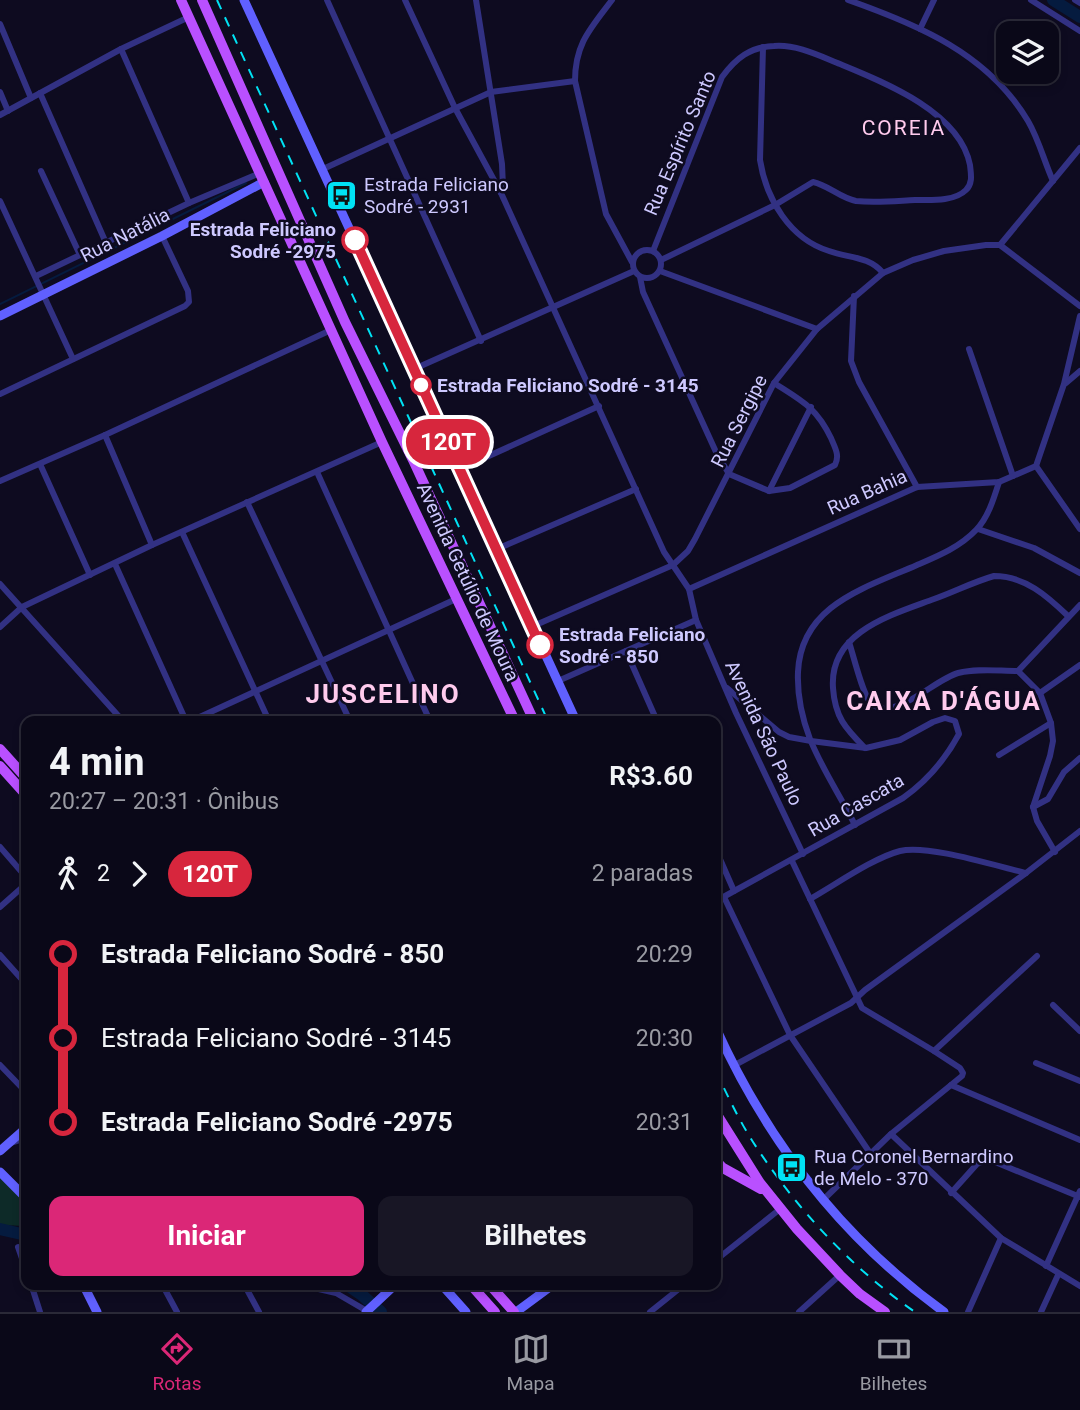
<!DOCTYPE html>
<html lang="pt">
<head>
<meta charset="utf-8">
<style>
	:root { --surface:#0a0818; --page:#181625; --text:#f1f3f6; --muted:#999aa2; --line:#2a2937; --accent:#db2777 }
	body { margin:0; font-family:Roboto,sans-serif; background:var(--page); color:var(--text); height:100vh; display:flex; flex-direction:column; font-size:26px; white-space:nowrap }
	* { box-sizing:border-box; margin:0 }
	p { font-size:23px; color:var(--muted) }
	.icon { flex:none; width:38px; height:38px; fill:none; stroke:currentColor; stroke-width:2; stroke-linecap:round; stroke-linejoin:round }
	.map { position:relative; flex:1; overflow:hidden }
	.details { position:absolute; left:21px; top:716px; width:700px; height:574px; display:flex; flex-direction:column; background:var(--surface); border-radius:14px; box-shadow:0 4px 10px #0003,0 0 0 2px var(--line) }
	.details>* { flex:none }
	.badge { padding:0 14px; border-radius:23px; font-size:24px; line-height:46px }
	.controls { position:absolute; left:996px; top:21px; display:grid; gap:14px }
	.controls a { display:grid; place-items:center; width:63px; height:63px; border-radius:14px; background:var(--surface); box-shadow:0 4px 10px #0003,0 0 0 2px var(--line); font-size:35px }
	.map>.badge { position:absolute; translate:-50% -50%; box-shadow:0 0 0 4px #fff }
	.legs { display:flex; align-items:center; gap:10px; height:77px; padding:0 28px; font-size:23px }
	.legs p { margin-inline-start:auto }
	.summary { display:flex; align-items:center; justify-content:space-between; height:119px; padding:0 28px }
	h1 { font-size:38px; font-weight:700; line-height:52px }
	.action { display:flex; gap:14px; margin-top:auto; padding:14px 28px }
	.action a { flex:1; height:80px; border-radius:14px; background:var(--accent); color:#fff; font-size:28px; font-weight:700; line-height:80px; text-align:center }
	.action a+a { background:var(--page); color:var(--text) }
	ul { padding:0 28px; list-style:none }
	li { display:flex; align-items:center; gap:24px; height:84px; font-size:26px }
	li i { display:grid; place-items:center; width:10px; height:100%; margin:0 9px; background:currentColor }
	li i::after { content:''; width:18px; height:18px; margin:-9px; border:5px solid; border-radius:50%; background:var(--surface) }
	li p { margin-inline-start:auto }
	li:first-child i { background:linear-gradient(#0000 50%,currentColor 0) }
	li:last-child i { background:linear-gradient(currentColor 50%,#0000 0) }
	.menu { display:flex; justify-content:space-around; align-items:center; height:98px; border-top:2px solid var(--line); background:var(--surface); font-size:19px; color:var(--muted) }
	.menu a { display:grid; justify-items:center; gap:4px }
	.menu .current { color:var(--accent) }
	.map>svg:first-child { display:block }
	.green { fill:#0d2a28 }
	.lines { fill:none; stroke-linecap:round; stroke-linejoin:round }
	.stream { stroke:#051b3f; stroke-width:2 }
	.river { stroke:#051b3f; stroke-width:12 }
	.street { stroke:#323183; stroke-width:6 }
	.secondary { stroke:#6060ff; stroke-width:9 }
	.primary { stroke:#b950ff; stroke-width:10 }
	.rail { stroke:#00e2f4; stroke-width:2; stroke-dasharray:10 9; stroke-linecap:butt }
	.line-1-casing { stroke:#fff; stroke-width:16 }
	.line-1 { stroke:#d7263d; stroke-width:10 }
	.stop-1-dot { fill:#fff; stroke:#d7263d; stroke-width:3.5 }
	.labels { text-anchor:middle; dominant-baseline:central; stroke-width:5; stroke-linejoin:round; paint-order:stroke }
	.street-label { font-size:19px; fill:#cec9ff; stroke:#0e0b20 }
	.poi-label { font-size:19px; fill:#cec9ff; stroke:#0e0b20; text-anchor:start }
	.stop-label { font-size:19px; font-weight:bold; fill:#cec9ff; stroke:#0e0b20; text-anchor:start }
	.neighbourhood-label { font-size:21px; letter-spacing:2px; fill:#ffcbed; stroke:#0e0b20 }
	.district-label { font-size:26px; font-weight:bold; letter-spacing:2px; fill:#ffcbed; stroke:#0e0b20 }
</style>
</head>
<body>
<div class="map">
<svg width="1080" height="1312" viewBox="0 0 1080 1312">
	<rect width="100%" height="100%" fill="#0e0b20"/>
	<path class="green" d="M0,1176L26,1202V1226L0,1225Z"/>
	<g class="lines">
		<path class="stream" d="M0,304L246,183"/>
		<g class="river">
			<path d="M1053,0L1080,17"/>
			<path d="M0,1229L26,1235"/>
			<path d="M346,1284L362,1295L381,1312"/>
		</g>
		<g class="street">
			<path d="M327,0L481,341"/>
			<path d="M405,0L455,108L501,193"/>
			<path d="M476,0L502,164L503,187L501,193L664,552L689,589L696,620L736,713L803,854"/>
			<path d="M612,0C590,29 575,44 575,81L606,214L632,262"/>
			<path d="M848,0C919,25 988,54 1028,121C1039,140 1044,161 1053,181"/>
			<path d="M1031,0L1080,31"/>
			<path d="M1075,0L1080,3"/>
			<path d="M0,24L31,98"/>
			<path d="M920,29L934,0"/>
			<path d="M763,47L760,160C766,199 790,239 829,251C848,258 869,256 883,273"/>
			<path d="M121,49L189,203"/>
			<path d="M0,92L8,111"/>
			<path d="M40,93L106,243"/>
			<path d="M0,115L121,49L189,17"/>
			<path d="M323,169L491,92L575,81"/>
			<path d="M41,171L80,255"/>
			<path d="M0,201L73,359"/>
			<path d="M1000,245L1080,148"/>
			<path d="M1000,245L1080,306"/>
			<circle cx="647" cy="264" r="14"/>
			<path d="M653,251L722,77C736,58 750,47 774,46C796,44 820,56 840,64C884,82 960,112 970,165C971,174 973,183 966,190C954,202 930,200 915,200C895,201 876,203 856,201C840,198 828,185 813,182L775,205L661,260"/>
			<path d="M660,271L817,329"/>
			<path d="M36,276L189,203L260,173"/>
			<path d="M640,277L643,292L716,452L729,474L769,491L790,488L835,465C840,455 835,448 831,438C816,407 802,401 774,383"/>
			<path d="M854,296L851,361L859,382L917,487"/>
			<path d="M969,349L1013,476"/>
			<path d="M414,369L634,271"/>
			<path d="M1066,383L1080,371"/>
			<path d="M0,394L185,306L189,302L188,291L162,236"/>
			<path d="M105,435L152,545"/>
			<path d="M40,464L90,575"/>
			<path d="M1036,466L1080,529"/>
			<path d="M460,469L599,406"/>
			<path d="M317,472L430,721"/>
			<path d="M0,481L105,435L331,330"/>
			<path d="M769,491L811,407"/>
			<path d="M247,502L350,721"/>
			<path d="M978,529L1034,548L1080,573"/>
			<path d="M182,532L269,721"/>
			<path d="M497,549L636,489"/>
			<path d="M115,564L186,721"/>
			<path d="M0,584L123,721"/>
			<path d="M689,589L917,487L999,482L1036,466L1064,384L1080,316"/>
			<path d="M0,627L22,607L152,545L382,442"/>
			<path d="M531,627L673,565L688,551L695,539L774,383L817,329L883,273L913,260L944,251L986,245H1000"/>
			<path d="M849,642C853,654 863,696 871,703C892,724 935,679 958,673C977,668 998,671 1018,671L1040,693L1051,723L1053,741L1050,756L1033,807L1037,821L1055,852"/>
			<path d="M626,651L657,721"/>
			<path d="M1018,671L1080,605"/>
			<path d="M558,681L696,620"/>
			<path d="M1040,693L1080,665"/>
			<path d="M191,721L456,599"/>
			<path d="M865,748C845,728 835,717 833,688C829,632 891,615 934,599C954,592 973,582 994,576C1025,576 1047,596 1068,616"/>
			<path d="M999,755L1051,723"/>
			<path d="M1033,807L1048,799L1064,772L1080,758"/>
			<path d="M855,825C841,797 822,769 810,739C802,718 797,695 798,672C801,605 865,588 917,565C938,556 960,547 976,530C988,518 994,498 999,482"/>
			<path d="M0,847L26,877"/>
			<path d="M716,850L734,891"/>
			<path d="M792,861L862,1008L934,1051L960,1068L963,1073L962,1076L891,1134L823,1200"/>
			<path d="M724,897L790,1035L870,1153"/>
			<path d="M810,899C835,885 873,858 900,851C927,844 996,866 1026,873"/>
			<path d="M716,901L903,798C927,781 945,760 959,734L955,721L945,718L933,722L900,740L866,748L811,741L789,737L779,732L727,688"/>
			<path d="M0,907L26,884"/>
			<path d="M0,955L26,984"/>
			<path d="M1053,1005L1080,1031"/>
			<path d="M934,1051L1037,956"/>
			<path d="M1036,1063L1080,1081"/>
			<path d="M0,1065L26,1092"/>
			<path d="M733,1066L851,1003L865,990L1026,873L1080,831"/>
			<path d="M951,1085L1080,1140"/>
			<path d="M891,1134L1001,1238L1080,1286"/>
			<path d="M11,1143L26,1138"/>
			<path d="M951,1193L977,1164L988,1159L1080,1197"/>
			<path d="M18,1247L26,1270"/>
			<path d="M716,1260L780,1209"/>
			<path d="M1046,1266L1080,1191"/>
			<path d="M31,1284L40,1312"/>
			<path d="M162,1284L177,1312"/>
			<path d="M244,1284L259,1312"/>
			<path d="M297,1284L336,1293L367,1311"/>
			<path d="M650,1312L685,1284"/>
			<path d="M799,1312L840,1275"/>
			<path d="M968,1312L1001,1238"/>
			<path d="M1041,1312L1058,1275"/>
		</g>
		<g class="secondary">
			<path d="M244,0L576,721"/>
			<path d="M0,316L162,236L264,182"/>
			<path d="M716,1028C768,1143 842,1238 944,1312"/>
			<path d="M0,1151L26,1128"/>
			<path d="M0,1172L26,1198"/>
			<path d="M83,1284L97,1312"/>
			<path d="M441,1284L466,1312"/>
			<path d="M366,1312L396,1284"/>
			<path d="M516,1312L554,1284"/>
		</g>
		<g class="primary">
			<path d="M181,0L382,442L515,721"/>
			<path d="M202,0L345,322L413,460L534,721"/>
			<path d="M0,749L26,778"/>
			<path d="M0,766L26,795"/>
			<path d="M716,1113L760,1183L797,1229L840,1275L860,1294L885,1312"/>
			<path d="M716,1154L718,1163L723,1168L761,1189"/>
			<path d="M470,1284L495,1312"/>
			<path d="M489,1284L514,1312"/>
		</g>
		<g class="rail">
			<path d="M217,0L548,721"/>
			<path d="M716,1071C727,1095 739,1120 753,1142C795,1207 851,1268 915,1312"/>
		</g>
	</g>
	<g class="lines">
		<defs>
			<path id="line-1" d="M355,240L540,645"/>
		</defs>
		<use href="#line-1" class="line-1-casing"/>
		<use href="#line-1" class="line-1"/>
	</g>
	<defs>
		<symbol id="bus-square" viewBox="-11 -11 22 22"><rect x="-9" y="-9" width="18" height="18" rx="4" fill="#00e2f4" stroke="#0e0b20"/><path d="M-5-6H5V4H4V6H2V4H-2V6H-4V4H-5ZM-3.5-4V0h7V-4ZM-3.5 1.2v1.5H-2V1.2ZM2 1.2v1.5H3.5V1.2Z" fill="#111"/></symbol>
	</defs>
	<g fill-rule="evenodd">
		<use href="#bus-square" x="324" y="178" width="35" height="35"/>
		<use href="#bus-square" x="774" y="1150" width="35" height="35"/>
	</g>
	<g class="stop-1-dot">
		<circle cx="355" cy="240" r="12"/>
		<circle cx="421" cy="385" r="9"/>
		<circle cx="540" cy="645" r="12"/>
	</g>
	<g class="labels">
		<g class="street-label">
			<text transform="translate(680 143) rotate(-67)">Rua Espírito Santo</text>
			<text transform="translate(125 235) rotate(-27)">Rua Natália</text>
			<text transform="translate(739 421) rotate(-63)">Rua Sergipe</text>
			<text transform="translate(867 492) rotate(-24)">Rua Bahia</text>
			<text transform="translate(468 582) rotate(65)">Avenida Getúlio de Moura</text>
			<text transform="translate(764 733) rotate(65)">Avenida São Paulo</text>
			<text transform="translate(856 805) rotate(-30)">Rua Cascata</text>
		</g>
		<g class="poi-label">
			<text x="364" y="184">Estrada Feliciano<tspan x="364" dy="22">Sodré - 2931</tspan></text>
			<text x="814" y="1156">Rua Coronel Bernardino<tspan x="814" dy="22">de Melo - 370</tspan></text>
		</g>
		<g class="stop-label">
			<text x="336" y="229" text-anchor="end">Estrada Feliciano<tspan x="336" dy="22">Sodré -2975</tspan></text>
			<text x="437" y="385">Estrada Feliciano Sodré - 3145</text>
			<text x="559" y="634">Estrada Feliciano<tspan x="559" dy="22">Sodré - 850</tspan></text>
		</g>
		<g class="neighbourhood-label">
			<text x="904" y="128">COREIA</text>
		</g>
		<g class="district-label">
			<text x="383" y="694">JUSCELINO</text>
			<text x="944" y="701">CAIXA D'ÁGUA</text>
		</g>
	</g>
</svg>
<div class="controls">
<a><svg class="icon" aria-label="layers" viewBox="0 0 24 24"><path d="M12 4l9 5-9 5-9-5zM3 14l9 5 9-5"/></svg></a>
</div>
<b class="badge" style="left:448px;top:442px;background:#d7263d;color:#fff">120T</b>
<section class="details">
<div class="summary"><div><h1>4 min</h1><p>20:27 – 20:31 · Ônibus</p></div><b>R$3.60</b></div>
<div class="legs"><svg class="icon" aria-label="walk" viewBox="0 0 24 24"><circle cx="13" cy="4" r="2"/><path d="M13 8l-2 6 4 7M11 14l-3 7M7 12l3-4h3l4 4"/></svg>2<svg class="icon" aria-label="forward" viewBox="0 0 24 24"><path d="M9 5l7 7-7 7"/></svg><b class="badge" style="background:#d7263d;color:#fff">120T</b><p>2 paradas</p></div>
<ul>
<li><i style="color:#d7263d"></i><b>Estrada Feliciano Sodré - 850</b><p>20:29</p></li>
<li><i style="color:#d7263d"></i><span>Estrada Feliciano Sodré - 3145</span><p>20:30</p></li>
<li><i style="color:#d7263d"></i><b>Estrada Feliciano Sodré -2975</b><p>20:31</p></li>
</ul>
<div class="action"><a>Iniciar</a><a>Bilhetes</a></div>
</section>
</div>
<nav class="menu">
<a class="current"><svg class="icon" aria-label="directions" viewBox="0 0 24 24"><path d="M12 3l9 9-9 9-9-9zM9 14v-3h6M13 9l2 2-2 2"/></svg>Rotas</a>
<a><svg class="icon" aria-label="map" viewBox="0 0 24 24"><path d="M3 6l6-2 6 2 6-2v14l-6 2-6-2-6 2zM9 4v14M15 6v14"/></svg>Mapa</a>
<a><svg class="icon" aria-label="tickets" viewBox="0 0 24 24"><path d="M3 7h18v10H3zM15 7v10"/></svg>Bilhetes</a>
</nav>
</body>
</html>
